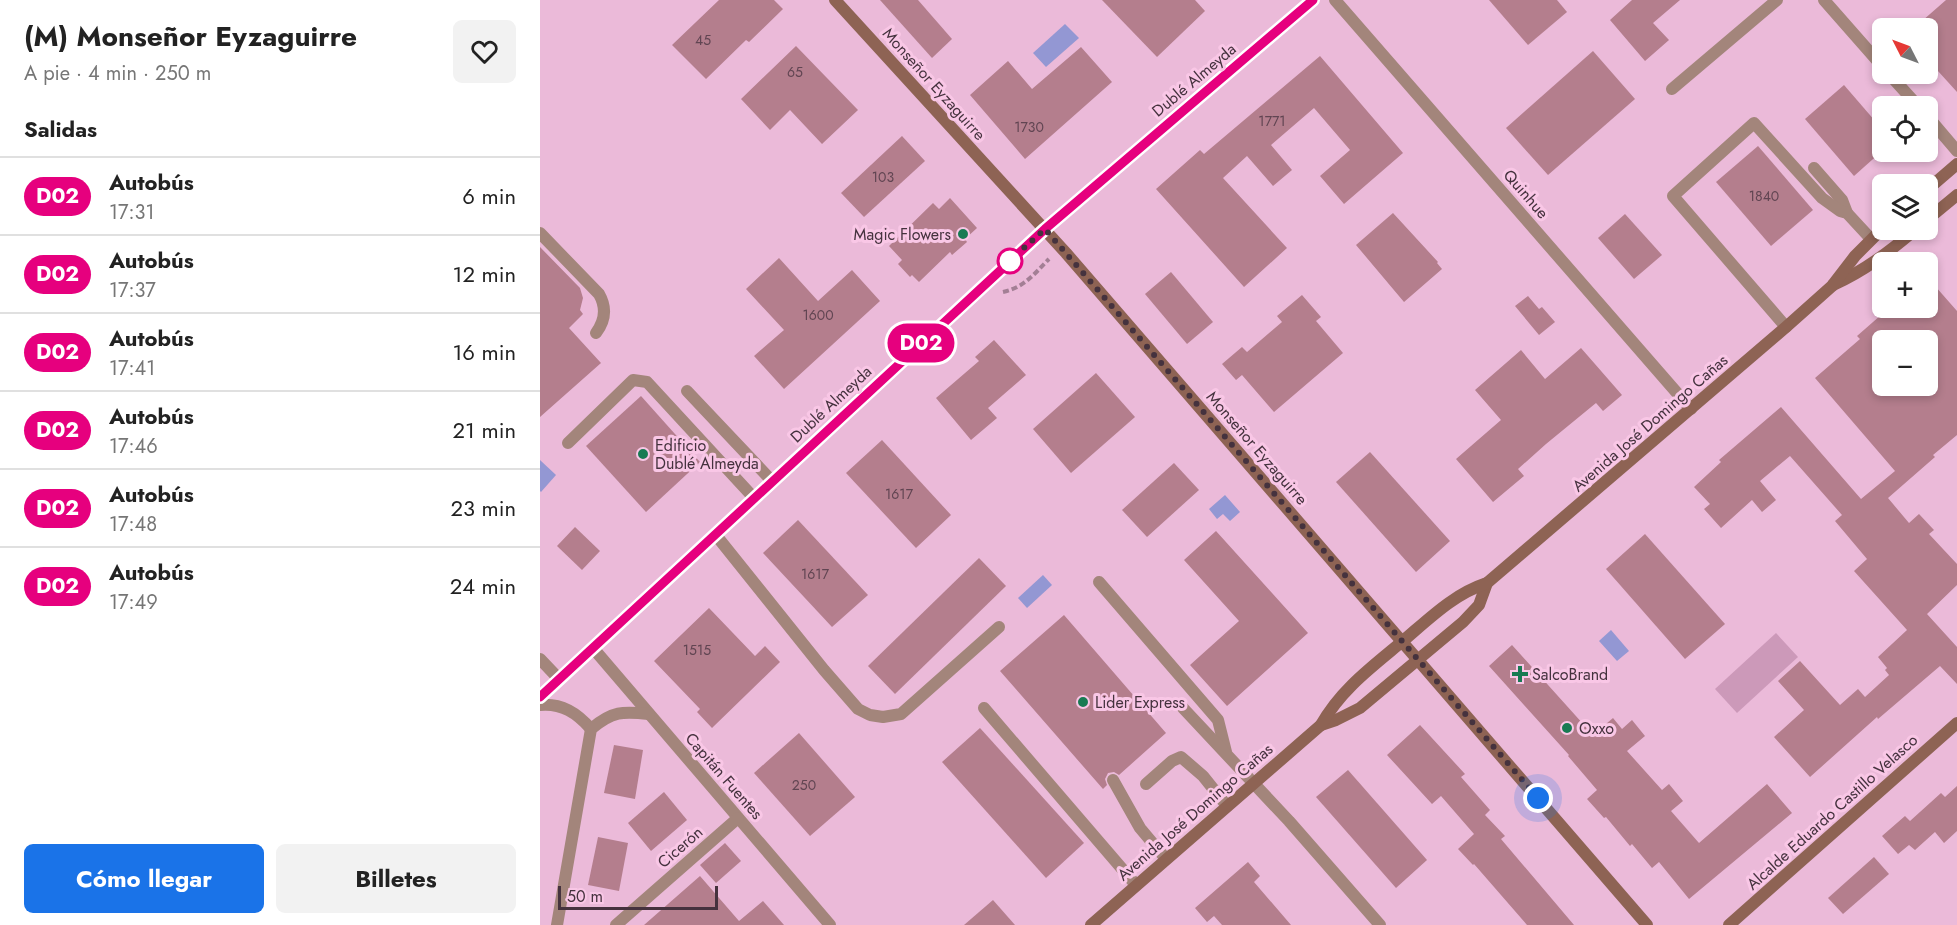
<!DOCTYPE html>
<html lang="es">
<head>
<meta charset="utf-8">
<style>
	:root { --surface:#fff; --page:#f2f2f2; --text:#222; --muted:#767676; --line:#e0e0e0; --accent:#1a73e8 }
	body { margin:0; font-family:Jost,sans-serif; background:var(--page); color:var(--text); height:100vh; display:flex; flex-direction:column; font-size:22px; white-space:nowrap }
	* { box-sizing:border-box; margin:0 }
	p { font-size:20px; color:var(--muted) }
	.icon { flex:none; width:33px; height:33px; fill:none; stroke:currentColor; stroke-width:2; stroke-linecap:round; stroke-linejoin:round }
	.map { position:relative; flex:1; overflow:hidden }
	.panel { display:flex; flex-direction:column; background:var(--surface); width:540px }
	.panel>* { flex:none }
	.badge { padding:0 12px; border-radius:20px; font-size:21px; line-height:39px }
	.needle { width:39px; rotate:312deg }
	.buttons { position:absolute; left:1332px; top:18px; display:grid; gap:12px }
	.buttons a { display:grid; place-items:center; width:66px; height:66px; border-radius:9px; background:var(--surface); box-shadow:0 3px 9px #0003; font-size:30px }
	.scale { position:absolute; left:18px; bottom:15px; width:160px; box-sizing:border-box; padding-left:6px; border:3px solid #45323e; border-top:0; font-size:16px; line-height:21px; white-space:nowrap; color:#45323e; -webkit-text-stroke:4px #f9c7e6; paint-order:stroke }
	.you { position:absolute; width:30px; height:30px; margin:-15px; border:4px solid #fff; border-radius:50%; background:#1a73e8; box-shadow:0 0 0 9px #1a73e833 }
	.map>.badge { position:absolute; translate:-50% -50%; box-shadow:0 0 0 3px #fff }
	h2 { padding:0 24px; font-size:22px; line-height:54px }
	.round { display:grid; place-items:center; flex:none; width:63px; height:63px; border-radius:9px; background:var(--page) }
	.summary { display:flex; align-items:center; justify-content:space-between; height:102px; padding:0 24px }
	h1 { font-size:28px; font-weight:700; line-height:45px }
	.primary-button { display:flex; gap:12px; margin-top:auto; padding:12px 24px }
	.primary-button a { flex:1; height:69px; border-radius:9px; background:var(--accent); color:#fff; font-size:24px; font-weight:700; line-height:69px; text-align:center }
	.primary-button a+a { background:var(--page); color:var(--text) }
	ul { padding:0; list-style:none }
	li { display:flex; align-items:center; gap:18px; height:78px; padding:0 24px; border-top:2px solid var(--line) }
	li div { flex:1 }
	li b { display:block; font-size:22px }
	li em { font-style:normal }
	li .badge { min-width:66px; font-weight:700; text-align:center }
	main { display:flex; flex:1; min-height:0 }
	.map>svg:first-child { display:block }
	.green { fill:#cc99b9 }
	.water { fill:#9397d3 }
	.building { fill:#b47e8d; fill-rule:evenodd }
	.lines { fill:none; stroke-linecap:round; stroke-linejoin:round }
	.path { stroke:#a37f95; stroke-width:4; stroke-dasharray:6 3; stroke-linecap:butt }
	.lane { stroke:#a3857b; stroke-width:12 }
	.street { stroke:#a3857b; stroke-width:12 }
	.secondary { stroke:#8e6354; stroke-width:12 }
	.line-casing { stroke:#fff; stroke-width:14 }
	.line { stroke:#e6007e; stroke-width:9 }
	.walk { stroke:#45323e; stroke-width:6; stroke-dasharray:0 10.8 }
	.poi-dot { fill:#187b53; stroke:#f9c7e6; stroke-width:2 }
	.stop-dot { fill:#fff; stroke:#e6007e; stroke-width:3 }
	.labels { text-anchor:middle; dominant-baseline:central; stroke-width:6; stroke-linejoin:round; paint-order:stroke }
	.number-label { font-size:14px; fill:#614552 }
	.street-label { font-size:16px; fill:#45323e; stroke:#f9c7e6 }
	.poi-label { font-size:16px; fill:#45323e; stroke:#f9c7e6; text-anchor:start }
</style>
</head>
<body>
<main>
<section class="panel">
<div class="summary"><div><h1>(M) Monseñor Eyzaguirre</h1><p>A pie · 4 min · 250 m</p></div><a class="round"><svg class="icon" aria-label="heart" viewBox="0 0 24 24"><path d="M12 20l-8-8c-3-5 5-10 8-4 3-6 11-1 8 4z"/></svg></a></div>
<h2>Salidas</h2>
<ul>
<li><span class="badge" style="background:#e6007e;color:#fff">D02</span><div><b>Autobús</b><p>17:31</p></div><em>6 min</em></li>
<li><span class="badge" style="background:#e6007e;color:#fff">D02</span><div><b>Autobús</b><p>17:37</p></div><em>12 min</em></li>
<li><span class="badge" style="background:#e6007e;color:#fff">D02</span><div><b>Autobús</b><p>17:41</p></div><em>16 min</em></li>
<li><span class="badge" style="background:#e6007e;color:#fff">D02</span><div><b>Autobús</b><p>17:46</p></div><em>21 min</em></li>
<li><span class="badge" style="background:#e6007e;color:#fff">D02</span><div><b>Autobús</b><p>17:48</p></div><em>23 min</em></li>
<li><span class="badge" style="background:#e6007e;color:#fff">D02</span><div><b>Autobús</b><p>17:49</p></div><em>24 min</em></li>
</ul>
<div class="primary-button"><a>Cómo llegar</a><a>Billetes</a></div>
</section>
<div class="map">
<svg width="1417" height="925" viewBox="0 0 1417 925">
	<rect width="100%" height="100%" fill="#ebbad9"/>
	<path class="green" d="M1236,633L1258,657L1197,713L1175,689Z"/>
	<g class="water">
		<path d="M525,24L539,38L506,67L493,53Z"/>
		<path d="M0,460L16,475L1,492L0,491Z"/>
		<path d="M685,495L700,512L690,521L683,514L677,519L669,509Z"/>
		<path d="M503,575L512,585L487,608L478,598Z"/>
		<path d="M1071,630L1089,651L1077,661L1059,641Z"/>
	</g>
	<g class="building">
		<path d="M179,0H234L243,9L209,42L206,40L166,79L132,45Z"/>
		<path d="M340,0H378L412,39L392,58Z"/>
		<path d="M562,0H655L665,11L617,57Z"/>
		<path d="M949,0H1017L1027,12L988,45Z"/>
		<path d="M1092,0H1140L1113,23L1129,40L1105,61L1070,20Z"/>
		<path d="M1406,0H1417V92L1388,60V28H1374Z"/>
		<path d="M256,46L318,110L282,144L250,110L230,130L201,99Z"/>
		<path d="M541,47L572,82L485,159L430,95L468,61L492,89Z"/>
		<path d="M1053,51L1095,99L1008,175L966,128Z"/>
		<path d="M780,56L863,153L804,204L780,176L810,150L774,108L731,145L752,170L733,186L707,156L683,178L747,248L704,287L616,189L660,150L664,154Z"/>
		<path d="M1304,85L1342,129V151L1314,176L1265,119Z"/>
		<path d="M362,136L385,161L324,217L301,193Z"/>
		<path d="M1218,146L1273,210L1231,246L1176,182Z"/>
		<path d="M410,198L437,228L425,239L427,242L412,255L410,252L379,282L372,275L370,277L358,264L362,260L349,246L393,203L399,209Z"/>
		<path d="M853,213L898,262L897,263L902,269L864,302L816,245Z"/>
		<path d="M1085,214L1122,255L1094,279L1058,238Z"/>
		<path d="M0,247L40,288L43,298L40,310L43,314L29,328L61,363L0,417Z"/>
		<path d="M239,258L278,301L312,270L340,301L244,389L214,356L244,330L206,289Z"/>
		<path d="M631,272L673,322L647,344L605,294Z"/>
		<path d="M1388,278L1417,311V435L1393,455L1395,457L1348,498L1369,523L1379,514L1394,530L1389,534L1417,564V585L1387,614L1417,647V684L1400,666L1338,719L1337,717L1270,777L1234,737L1264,710L1238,681L1260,661L1300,705L1318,689L1325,697L1349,675L1345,670L1347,668L1338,657L1367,630L1314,571L1327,559L1295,521L1302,515L1250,456L1220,481L1236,500L1222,512L1212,500L1181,528L1164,509L1170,504L1154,487L1181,462L1179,460L1241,407L1321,499L1355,471L1275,378L1320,339L1317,336L1349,308H1388ZM1342,340H1388V386H1342Z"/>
		<path d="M762,295L781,317L776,321L803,353L734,412L702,375L696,380L682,364L702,347L707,352L742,322L737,316Z"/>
		<path d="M988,296L999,309L1002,307L1015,322L999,335L975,306Z"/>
		<path d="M454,340L486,375L448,408L457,418L431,440L396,398L439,361L435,357Z"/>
		<path d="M1041,348L1082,395L1063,411L1056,403L1006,444L978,469L984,476L953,502L916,459L961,420L935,390L981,350L1005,379Z"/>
		<path d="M556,373L595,417L531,473L493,429Z"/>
		<path d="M101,396L160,462L106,512L46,446Z"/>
		<path d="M342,440L411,515L376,548L306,473Z"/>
		<path d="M830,452L910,541L876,572L796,482Z"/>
		<path d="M634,463L659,490L607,537L582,510Z"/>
		<path d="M258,520L328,595L292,627L223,553Z"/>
		<path d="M35,527L60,551L42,570L17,546Z"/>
		<path d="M676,531L768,633L687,706L650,665L699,621L644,560Z"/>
		<path d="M1105,534L1185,624L1145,659L1066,569Z"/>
		<path d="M439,558L466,586L355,694L328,666Z"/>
		<path d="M169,608L215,656L225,646L240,662L172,728L157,712L160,709L114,661Z"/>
		<path d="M524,615L626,733L579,775L574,772L568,773L565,779L567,785L563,789L460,671Z"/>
		<path d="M972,645L1053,735L1073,718L1082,729L1092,720L1105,736L1087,751L1122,790L1129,784L1143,801L1131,811L1159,843L1227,784L1252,813L1149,899L1119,862L1112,868L1092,844L1090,846L1066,817L1064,818L1047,799L1057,790L1028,756L1029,755L949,666Z"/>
		<path d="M880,725L925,774L921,777L950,810L945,815L965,836L961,839L1034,925H987L934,864L933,865L918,849L934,834L901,796L892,804L847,755Z"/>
		<path d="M440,728L544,843L506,878L402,762Z"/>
		<path d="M259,733L315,797L270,836L214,773Z"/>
		<path d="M74,745L103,750L95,799L64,793Z"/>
		<path d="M808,770L887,860L856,888L776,797Z"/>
		<path d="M1417,786V831L1404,843L1395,832L1375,850L1369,845L1358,854L1342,836L1365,816L1370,821L1401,793L1405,797Z"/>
		<path d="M124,792L147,820L111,851L88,823Z"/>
		<path d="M58,837L88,843L79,891L48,885Z"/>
		<path d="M185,843L201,861L176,883L160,865Z"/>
		<path d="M1334,857L1349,874L1303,914L1288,898Z"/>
		<path d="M708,862L720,876L714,882L751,925H682L674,916L667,922L655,908Z"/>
		<path d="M160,876L199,921L223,901L244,925H104Z"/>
		<path d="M453,900L475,925H424Z"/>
	</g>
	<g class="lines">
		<path class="path" d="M463,292C485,287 494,274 509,259"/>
		<g class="lane">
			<path d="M1132,89L1237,0"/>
			<path d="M1274,168L1302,200L1307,213"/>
			<path d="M0,233L59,294C67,308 65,321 56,333"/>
			<path d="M1246,327L1133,196L1214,123L1282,198L1300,211L1307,213L1331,239"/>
			<path d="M147,391L232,481"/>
			<path d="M28,443L93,380L107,382L214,498"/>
			<path d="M175,534L284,670L318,709L330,715L343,717L361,714L459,627"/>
			<path d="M559,582L678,720L686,752"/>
			<path d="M444,708L596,885"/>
			<path d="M643,708L749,821L840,925"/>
			<path d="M573,780L600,828L626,859"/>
			<path d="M606,784L632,761L641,757L663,776L687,806"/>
		</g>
		<g class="street">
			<path d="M795,0L1151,409"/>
			<path d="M1284,0L1342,66"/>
			<path d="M1349,74L1378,106"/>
			<path d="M1388,117L1417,151"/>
			<path d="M53,648L290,925"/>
			<path d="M0,659L19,679"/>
			<path d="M0,705C22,703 37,713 51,729"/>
			<path d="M17,925L51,729C72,711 83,711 109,714"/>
			<path d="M76,925L198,818"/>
		</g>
		<g class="secondary">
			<path d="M295,0L526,253L1107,925"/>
			<path d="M1388,189L1417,164"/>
			<path d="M1388,219L1417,195"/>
			<path d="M1293,285C1324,271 1349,252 1375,230"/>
			<path d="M0,697L505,229L773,0"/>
			<path d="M781,725L796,720L820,708L923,622L939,605L947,583"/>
			<path d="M551,925L781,725C801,689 833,666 864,640C891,617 914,594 947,583L1246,327L1292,286L1315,256L1342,229"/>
			<path d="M1189,925L1417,723"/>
		</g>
	</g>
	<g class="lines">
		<defs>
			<path id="line" d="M0,697L505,229L773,0"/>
		</defs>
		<use href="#line" class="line-casing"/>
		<use href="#line" class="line"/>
		<path class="walk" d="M470,261L465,265L505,229L998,798"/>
	</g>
	<g class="poi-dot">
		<circle cx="423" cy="234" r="6"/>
		<circle cx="103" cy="454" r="6"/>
		<path d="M977 665h6v6h6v6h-6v6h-6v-6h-6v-6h6z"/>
		<circle cx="543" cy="702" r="6"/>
		<circle cx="1027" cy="728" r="6"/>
	</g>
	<circle class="stop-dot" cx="470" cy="261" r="12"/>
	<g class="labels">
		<g class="number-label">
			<text x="163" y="40">45</text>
			<text x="255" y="72">65</text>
			<text x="732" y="121">1771</text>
			<text x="489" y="127">1730</text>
			<text x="343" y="177">103</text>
			<text x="1224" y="196">1840</text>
			<text x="278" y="315">1600</text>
			<text x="359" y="494">1617</text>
			<text x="275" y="574">1617</text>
			<text x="157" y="650">1515</text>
			<text x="264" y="785">250</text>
		</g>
		<g class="street-label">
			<text transform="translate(654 80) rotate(-40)">Dublé Almeyda</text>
			<text transform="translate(394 84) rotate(48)">Monseñor Eyzaguirre</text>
			<text transform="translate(986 194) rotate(49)">Quinhue</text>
			<text transform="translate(291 404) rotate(-43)">Dublé Almeyda</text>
			<text transform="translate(1110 423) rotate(-41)">Avenida José Domingo Cañas</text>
			<text transform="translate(717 448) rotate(49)">Monseñor Eyzaguirre</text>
			<text transform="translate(184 776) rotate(49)">Capitán Fuentes</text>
			<text transform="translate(655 812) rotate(-41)">Avenida José Domingo Cañas</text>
			<text transform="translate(1292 812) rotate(-42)">Alcalde Eduardo Castillo Velasco</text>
			<text transform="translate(140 847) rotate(-41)">Cicerón</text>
		</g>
		<g class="poi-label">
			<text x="411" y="234" text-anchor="end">Magic Flowers</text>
			<text x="115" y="445">Edificio<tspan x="115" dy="18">Dublé Almeyda</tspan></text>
			<text x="992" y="674">SalcoBrand</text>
			<text x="555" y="702">Lider Express</text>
			<text x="1039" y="728">Oxxo</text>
		</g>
	</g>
</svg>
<div class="buttons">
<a><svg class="needle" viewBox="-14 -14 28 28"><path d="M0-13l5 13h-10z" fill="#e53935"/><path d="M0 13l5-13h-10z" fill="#767676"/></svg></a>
<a><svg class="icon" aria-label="locate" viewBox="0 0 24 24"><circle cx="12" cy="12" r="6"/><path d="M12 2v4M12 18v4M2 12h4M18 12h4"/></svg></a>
<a><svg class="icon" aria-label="layers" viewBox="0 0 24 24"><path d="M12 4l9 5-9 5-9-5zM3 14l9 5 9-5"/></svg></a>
<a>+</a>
<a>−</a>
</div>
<div class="scale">50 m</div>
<div class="you" style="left:998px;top:798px"></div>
<b class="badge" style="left:381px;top:343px;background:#e6007e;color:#fff">D02</b>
</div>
</main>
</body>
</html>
